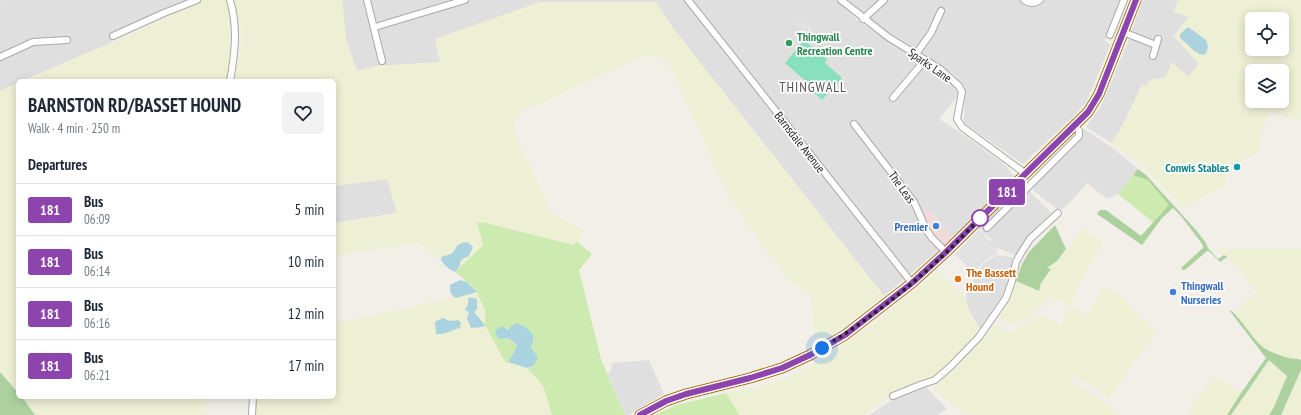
<!DOCTYPE html>
<html lang="en">
<head>
<meta charset="utf-8">
<style>
	:root { --surface:#fff; --page:#f2f2f3; --text:#1f2937; --muted:#747a83; --line:#e0e1e3 }
	body { margin:0; font-family:"PT Sans Narrow",sans-serif; background:var(--page); color:var(--text); height:100vh; display:flex; flex-direction:column; font-size:15px; white-space:nowrap }
	* { box-sizing:border-box; margin:0 }
	p { font-size:13px; color:var(--muted) }
	.icon { flex:none; width:22px; height:22px; fill:none; stroke:currentColor; stroke-width:2; stroke-linecap:round; stroke-linejoin:round }
	.map { position:relative; flex:1; overflow:hidden }
	.panel { position:absolute; left:16px; top:79px; width:320px; height:320px; display:flex; flex-direction:column; background:var(--surface); border-radius:6px; box-shadow:0 2px 10px #0003 }
	.panel>* { flex:none }
	.badge { padding:0 8px; border-radius:3px; font-size:14px; line-height:26px }
	.buttons { position:absolute; left:1245px; top:12px; display:grid; gap:8px }
	.buttons a { display:grid; place-items:center; width:44px; height:44px; border-radius:6px; background:var(--surface); box-shadow:0 2px 10px #0003; font-size:20px }
	.you { position:absolute; width:20px; height:20px; margin:-10px; border:3px solid #fff; border-radius:50%; background:#1a73e8; box-shadow:0 0 0 6px #1a73e833 }
	.map>.badge { position:absolute; translate:-50% -50%; box-shadow:0 0 0 2px #fff }
	h2 { padding:0 12px; font-size:15px; line-height:36px }
	.round { display:grid; place-items:center; flex:none; width:42px; height:42px; border-radius:6px; background:var(--page) }
	.head { display:flex; align-items:center; justify-content:space-between; height:68px; padding:0 12px }
	h1 { font-size:19px; font-weight:800; line-height:30px }
	ul { padding:0; list-style:none }
	li { display:flex; align-items:center; gap:12px; height:52px; padding:0 12px; border-top:1px solid var(--line) }
	li div { flex:1 }
	li b { display:block; font-size:15px }
	li em { font-style:normal }
	li .badge { min-width:44px; font-weight:700; text-align:center }
	.map>svg:first-child { display:block }
	.residential { fill:#e0dfdf }
	.commercial { fill:#f2dad9 }
	.farmland { fill:#eef0d5; fill-rule:evenodd }
	.grass { fill:#cdebb0 }
	.forest { fill:#add19e }
	.pitch { fill:#88e0be }
	.parking { fill:#e2e2e2 }
	.water { fill:#aad3df }
	.lines { fill:none; stroke-linecap:round; stroke-linejoin:round }
	.minor-casing { stroke:#a9a9a9; stroke-width:8 }
	.primary-casing { stroke:#a06b00; stroke-width:11 }
	.minor { stroke:#fff; stroke-width:6 }
	.primary { stroke:#fcd6a4; stroke-width:9 }
	.line-casing { stroke:#fff; stroke-width:9 }
	.line { stroke:#8e44ad; stroke-width:6 }
	.walk { stroke:#222; stroke-width:4; stroke-dasharray:0 7.2 }
	.leisure-dot { fill:#2e9e5b; stroke:#fff; stroke-width:1.5 }
	.culture-dot { fill:#0f9aa8; stroke:#fff; stroke-width:1.5 }
	.stop-dot { fill:#fff; stroke:#8e44ad; stroke-width:2 }
	.shop-dot { fill:#3f7fe0; stroke:#fff; stroke-width:1.5 }
	.food-dot { fill:#e8710a; stroke:#fff; stroke-width:1.5 }
	.labels { text-anchor:middle; dominant-baseline:central; stroke-width:3.5; stroke-linejoin:round; paint-order:stroke }
	.leisure-label { font-size:12px; font-weight:bold; fill:#27864d; stroke:#fff; text-anchor:start }
	.street-label { font-size:12px; fill:#222; stroke:#fff }
	.culture-label { font-size:12px; font-weight:bold; fill:#0d838f; stroke:#fff; text-anchor:end }
	.shop-label { font-size:12px; font-weight:bold; fill:#366cbe; stroke:#fff; text-anchor:end }
	.food-label { font-size:12px; font-weight:bold; fill:#c56008; stroke:#fff; text-anchor:start }
	.quarter-label { font-size:14px; letter-spacing:1px; fill:#555; stroke:#fff }
</style>
</head>
<body>
<div class="map">
<svg width="1301" height="415" viewBox="0 0 1301 415">
	<rect width="100%" height="100%" fill="#f2efe9"/>
	<g class="residential">
		<path d="M2,0H192L110,36L113,42L22,81H18V83L0,91V1Z"/>
		<path d="M342,0H836L857,20L954,85L958,95L939,119L964,135L1005,165L1014,176L1051,213L1028,237L1015,255L998,248L991,243L992,240L970,221L953,238L929,209L946,243L948,242L884,296L669,23L656,2L436,39L440,62L377,66L357,71L346,39Z"/>
		<path d="M847,0H1120L1105,41L1110,45L1087,101L1074,116L1023,164L964,123L965,87L955,76L923,53L877,25Z"/>
		<path d="M1143,0H1178L1174,12L1189,17L1174,36L1199,64L1188,77L1165,78L1150,80L1147,87L1142,85L1120,130L1111,143L1086,127L1101,106L1124,52Z"/>
		<path d="M1084,129L1110,146L1138,169L1118,194L1107,199L1087,183L1071,201L1063,208L1058,210L1033,190V185L1083,137V131Z"/>
		<path d="M387,179L397,213L334,223V186Z"/>
		<path d="M997,255L1004,256L1013,258L1010,273L1004,293L980,330L968,308L966,296L975,276L983,264L990,259Z"/>
		<path d="M649,360L664,394L628,415H625L608,374L612,368L611,364L614,363Z"/>
		<path d="M924,385L947,409L937,415H870L886,404L909,390Z"/>
	</g>
	<path class="commercial" d="M928,209L953,238L948,242L943,243L940,242L928,227L923,213Z"/>
	<g class="farmland">
		<path d="M203,0H225L227,4L231,20L233,38L227,81H22L113,42Z"/>
		<path d="M233,0H342L346,39L357,71L377,66L440,62L435,39L540,2H656L669,23L884,296L848,323L815,344L811,295L789,281L766,250L727,193L670,65L662,58L651,56L641,57L523,111L516,119L515,129L517,138L551,212L585,231L573,245L486,223H477L483,245L455,272L418,243L334,256V223L397,213L387,179L334,186V81H234L242,43L241,28Z"/>
		<path d="M1178,0H1301V120L1285,117L1270,110L1257,148L1262,151L1235,163L1230,168L1226,178L1225,187L1209,192L1184,209L1142,165L1111,143L1120,130L1142,85L1147,86L1150,80L1165,78L1172,62L1188,77L1199,64L1174,36L1189,17L1174,12ZM1252,19H1282V49H1252ZM1252,71H1282V101H1252Z"/>
		<path d="M18,83V393L0,372V91Z"/>
		<path d="M1083,229L1103,242L1084,274L1070,306L1087,316L1104,286L1117,293L1156,333L1108,399L1096,388L1071,375L1068,378L1108,405L1119,415H966L934,390L935,387L995,324L1008,333L1042,315L1061,325L1070,306L1048,296L1044,304L1025,321L1009,325L998,318L1012,295L1016,281L1039,291L1041,283L1050,269L1047,268L1057,261Z"/>
		<path d="M1215,249H1301V360L1281,356L1263,347L1249,332L1234,313L1257,292L1229,259Z"/>
		<path d="M937,272L966,297L968,308L980,330L948,366L933,377L925,381L908,385L895,392L864,415H738L739,414L726,393L759,386L786,378L806,369L831,354L887,314Z"/>
		<path d="M477,292L485,311V325L505,362L517,364L527,369L541,382L548,395L552,415H254L255,397H334V323L357,319Z"/>
		<path d="M1269,360L1287,376L1274,408L1269,415H1231Z"/>
		<path d="M1301,370V415H1281L1298,377Z"/>
		<path d="M1214,375L1241,393L1227,415H1186Z"/>
		<path d="M22,397H205L207,415H35Z"/>
	</g>
	<g class="grass">
		<path d="M1133,175L1148,179L1170,205L1153,222L1118,194Z"/>
		<path d="M477,222L486,223L573,245L577,241L592,254L579,270L601,359L625,415H552C545,392 547,385 527,369L531,368L534,353L531,347L534,341L529,330L517,323L508,330L505,327L507,338L517,345C516,352 510,355 509,363L505,362L485,325V311L477,292L472,286L455,272L483,245Z"/>
		<path d="M726,393L739,414L738,415H655L676,405Z"/>
	</g>
	<g class="forest">
		<path d="M1138,169L1146,175L1196,230L1206,243L1208,248L1218,259L1224,255L1227,257L1220,262L1209,251H1207L1185,270H1183L1181,268L1203,248V245L1181,216L1173,208L1162,218L1142,245L1097,214L1100,210H1106L1141,236L1169,205L1148,180L1133,175Z"/>
		<path d="M1055,225L1066,249L1057,261L1047,268L1051,269L1041,283L1039,291L1016,281L1022,264L1029,252Z"/>
		<path d="M1229,310C1238,313 1252,339 1263,347C1269,352 1281,356 1289,358C1293,359 1297,358 1301,360V370L1281,415H1269L1274,407L1287,376L1269,360L1231,415H1227L1241,393L1266,358Z"/>
		<path d="M0,372L18,393V397H22L35,415H0Z"/>
	</g>
	<path class="pitch" d="M804,40L827,59L825,63L842,78L822,100L806,86L808,83L785,63Z"/>
	<g class="parking">
		<path d="M800,14L817,32L812,41L792,23Z"/>
		<path d="M979,230L998,248L997,254L988,258L982,263L974,274L955,254Z"/>
	</g>
	<g class="water">
		<path d="M1188,27L1206,40L1208,46L1206,54C1196,57 1190,45 1182,40L1180,37V34Z"/>
		<path d="M467,242L470,244L473,247L468,257L464,258L460,262V266L455,272C449,269 441,264 441,257C444,256 448,255 451,254C459,248 453,244 467,242Z"/>
		<path d="M460,280L467,282L477,292L456,298C450,295 450,291 450,285Z"/>
		<path d="M470,297L477,299V309L474,312L485,325L483,327L471,328L467,318L469,312L465,310L468,304V299Z"/>
		<path d="M443,318L450,321L458,320L461,323L460,328C452,330 444,335 436,334L435,322L438,320Z"/>
		<path d="M517,323C529,329 538,333 531,347L538,358C529,376 524,364 509,363C510,355 516,352 517,345L508,338L499,339L495,333C496,329 499,328 502,326L508,330L510,327Z"/>
	</g>
	<g class="lines">
		<defs>
			<g id="minor">
				<path d="M230,0C238,27 235,54 230,81"/>
				<path d="M367,0L382,61"/>
				<path d="M688,0L912,283"/>
				<path d="M841,0L888,37L940,69L959,86L962,92L957,119L962,127L1026,174"/>
				<path d="M1024,0C1030,4 1034,4 1040,0"/>
				<path d="M863,19L884,0"/>
				<path d="M375,27L465,0"/>
				<path d="M1123,32L1156,45"/>
				<path d="M1110,35L1124,0"/>
				<path d="M113,36L164,13L197,0"/>
				<path d="M916,54L931,33L941,11"/>
				<path d="M1153,56L1158,39"/>
				<path d="M0,57L33,42L67,40"/>
				<path d="M893,98L925,60"/>
				<path d="M854,124L914,202L927,231L932,238L946,252"/>
				<path d="M987,228L1079,136V131L1075,125"/>
				<path d="M893,396L920,385L935,380L951,366L979,337L1006,298L1012,281L1016,262L1021,253L1030,239L1058,213"/>
				<path d="M252,415L253,397"/>
			</g>
			<path id="primary" d="M640,415L666,401L686,394L750,378L782,368L810,355L845,335L912,283L946,252L1088,112L1099,94L1136,0"/>
		</defs>
		<use href="#minor" class="minor-casing"/>
		<use href="#primary" class="primary-casing"/>
		<use href="#minor" class="minor"/>
		<use href="#primary" class="primary"/>
	</g>
	<g class="lines">
		<defs>
			<path id="line" d="M640,415L666,401L686,394L750,378L782,368L810,355L845,335L912,283L946,252L1088,112L1099,94L1136,0"/>
		</defs>
		<use href="#line" class="line-casing"/>
		<use href="#line" class="line"/>
		<path class="walk" d="M822,348C878,315 936,266 980,218"/>
	</g>
	<circle class="leisure-dot" cx="789" cy="43" r="4"/>
	<circle class="culture-dot" cx="1237" cy="167" r="4"/>
	<circle class="stop-dot" cx="980" cy="218" r="8"/>
	<g class="shop-dot">
		<circle cx="936" cy="226" r="4"/>
		<circle cx="1173" cy="292" r="4"/>
	</g>
	<circle class="food-dot" cx="958" cy="279" r="4"/>
	<g class="labels">
		<g class="leisure-label">
			<text x="797" y="36">Thingwall<tspan x="797" dy="14">Recreation Centre</tspan></text>
		</g>
		<g class="street-label">
			<text transform="translate(930 65) rotate(35)">Sparks Lane</text>
			<text transform="translate(800 142) rotate(52)">Barnsdale Avenue</text>
			<text transform="translate(902 187) rotate(54)">The Leas</text>
		</g>
		<g class="culture-label">
			<text x="1229" y="167">Conwis Stables</text>
		</g>
		<g class="shop-label">
			<text x="928" y="226">Premier</text>
			<text x="1181" y="285" text-anchor="start">Thingwall<tspan x="1181" dy="14">Nurseries</tspan></text>
		</g>
		<g class="food-label">
			<text x="966" y="272">The Bassett<tspan x="966" dy="14">Hound</tspan></text>
		</g>
		<g class="quarter-label">
			<text x="813" y="87">THINGWALL</text>
		</g>
	</g>
</svg>
<div class="buttons">
<a><svg class="icon" aria-label="locate" viewBox="0 0 24 24"><circle cx="12" cy="12" r="6"/><path d="M12 2v4M12 18v4M2 12h4M18 12h4"/></svg></a>
<a><svg class="icon" aria-label="layers" viewBox="0 0 24 24"><path d="M12 4l9 5-9 5-9-5zM3 14l9 5 9-5"/></svg></a>
</div>
<div class="you" style="left:822px;top:348px"></div>
<b class="badge" style="left:1007px;top:192px;background:#8e44ad;color:#fff">181</b>
<section class="panel">
<div class="head"><div><h1>BARNSTON RD/BASSET HOUND</h1><p>Walk · 4 min · 250 m</p></div><a class="round"><svg class="icon" aria-label="heart" viewBox="0 0 24 24"><path d="M12 20l-8-8c-3-5 5-10 8-4 3-6 11-1 8 4z"/></svg></a></div>
<h2>Departures</h2>
<ul>
<li><span class="badge" style="background:#8e44ad;color:#fff">181</span><div><b>Bus</b><p>06:09</p></div><em>5 min</em></li>
<li><span class="badge" style="background:#8e44ad;color:#fff">181</span><div><b>Bus</b><p>06:14</p></div><em>10 min</em></li>
<li><span class="badge" style="background:#8e44ad;color:#fff">181</span><div><b>Bus</b><p>06:16</p></div><em>12 min</em></li>
<li><span class="badge" style="background:#8e44ad;color:#fff">181</span><div><b>Bus</b><p>06:21</p></div><em>17 min</em></li>
</ul>
</section>
</div>
</body>
</html>
